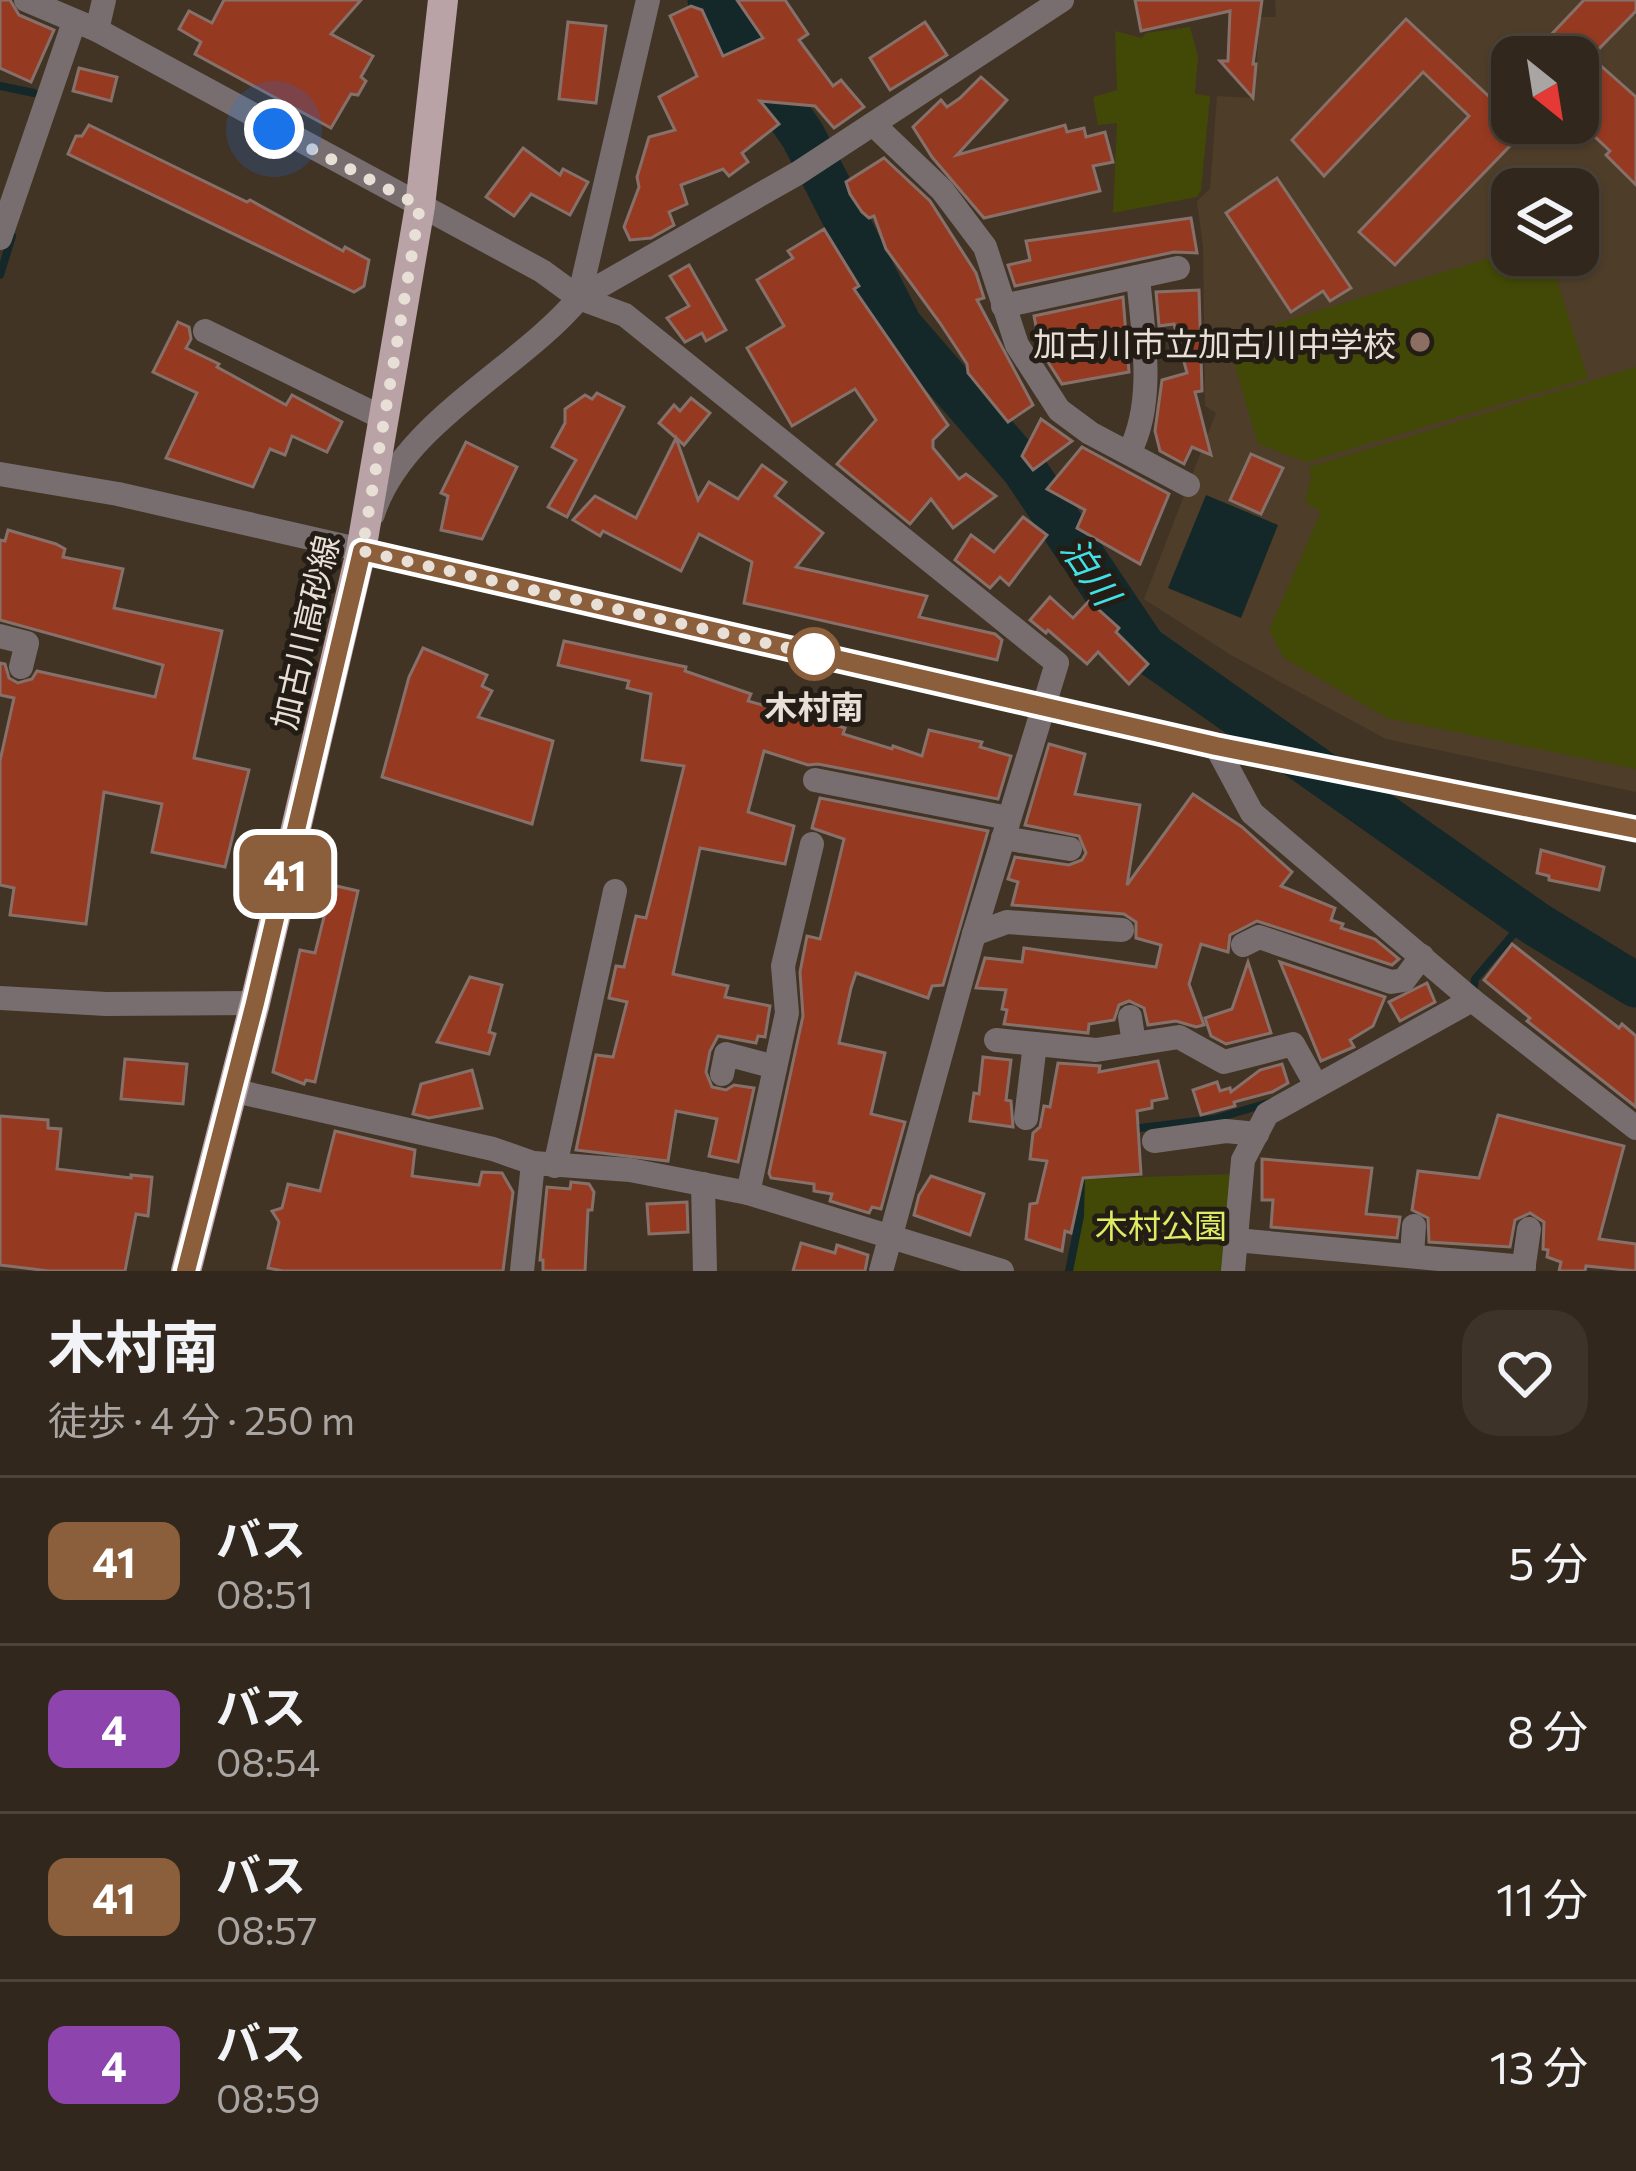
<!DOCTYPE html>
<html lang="ja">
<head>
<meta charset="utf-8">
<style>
	:root { --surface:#31271c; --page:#3d3329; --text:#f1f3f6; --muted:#a8a5a3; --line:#4c443b }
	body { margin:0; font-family:Commissioner,"Noto Sans JP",sans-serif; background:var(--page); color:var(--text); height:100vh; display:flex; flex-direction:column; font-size:45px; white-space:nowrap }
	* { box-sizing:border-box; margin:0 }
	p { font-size:39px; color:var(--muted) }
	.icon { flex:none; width:66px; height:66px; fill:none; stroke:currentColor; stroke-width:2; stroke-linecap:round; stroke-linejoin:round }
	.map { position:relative; height:1271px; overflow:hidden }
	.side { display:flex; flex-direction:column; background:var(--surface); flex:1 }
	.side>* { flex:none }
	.badge { padding:0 24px; border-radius:18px; font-size:42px; line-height:78px }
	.needle { width:78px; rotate:150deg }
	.controls { position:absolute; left:1491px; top:36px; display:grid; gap:24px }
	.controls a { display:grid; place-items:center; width:108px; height:108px; border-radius:24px; background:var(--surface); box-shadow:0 3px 9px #0004,0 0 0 3px var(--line); font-size:60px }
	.you { position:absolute; width:60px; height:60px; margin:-30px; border:9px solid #fff; border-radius:50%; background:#1a73e8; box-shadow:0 0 0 18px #1a73e833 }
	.map>.badge { position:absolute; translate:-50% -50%; box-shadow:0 0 0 6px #fff }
	.round { display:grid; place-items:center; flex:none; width:126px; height:126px; border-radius:36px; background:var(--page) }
	.overview { display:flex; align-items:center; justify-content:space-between; height:204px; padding:0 48px }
	h1 { font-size:57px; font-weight:700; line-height:90px }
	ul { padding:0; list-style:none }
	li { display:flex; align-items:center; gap:36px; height:168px; padding:0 48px; border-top:3px solid var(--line) }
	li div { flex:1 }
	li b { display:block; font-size:45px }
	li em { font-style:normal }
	li .badge { min-width:132px; font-weight:700; text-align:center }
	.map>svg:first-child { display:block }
	.built { fill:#4e3d29; fill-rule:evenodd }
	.green { fill:#424806 }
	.water { fill:#142829 }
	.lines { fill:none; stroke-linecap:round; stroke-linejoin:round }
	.stream { stroke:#142829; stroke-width:8 }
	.river { stroke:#142829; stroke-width:45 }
	.building { fill:#953921; stroke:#87706a; stroke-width:3 }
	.minor { stroke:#786e6f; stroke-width:24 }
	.tertiary { stroke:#786e6f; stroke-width:24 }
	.primary { stroke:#b9a3a7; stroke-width:30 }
	.line-casing { stroke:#fff; stroke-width:27 }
	.line { stroke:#8b5e3c; stroke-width:18 }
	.walk { stroke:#e8e0d6; stroke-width:12; stroke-dasharray:0 21.6 }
	.education-dot { fill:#8d6e63; stroke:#231d16; stroke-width:4.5 }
	.stop-dot { fill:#fff; stroke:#8b5e3c; stroke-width:6 }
	.labels { text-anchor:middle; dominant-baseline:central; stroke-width:10; stroke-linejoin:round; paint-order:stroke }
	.poi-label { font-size:33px; fill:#e8e0d6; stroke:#231d16; text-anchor:end }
	.street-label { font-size:33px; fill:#e8e0d6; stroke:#231d16 }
	.stop-label { font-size:33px; font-weight:bold; fill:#e8e0d6; stroke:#231d16 }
	.park-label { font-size:33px; fill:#deec64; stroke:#231d16 }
	.water-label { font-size:36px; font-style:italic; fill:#41e0e7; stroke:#231d16 }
</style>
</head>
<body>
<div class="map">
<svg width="1636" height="1271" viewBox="0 0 1636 1271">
	<rect width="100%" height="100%" fill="#413425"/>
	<path class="built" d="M1275,0H1636V792L1386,739L1231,655L1144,599L1216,413L1205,406L1203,246L1197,201L1210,189L1217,96L1254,98L1260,17H1276ZM1512,57H1578V123H1512ZM1512,189H1578V255H1512Z"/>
	<g class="green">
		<path d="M1190,27L1198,56L1195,94L1210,96L1201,190L1197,197L1113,213L1117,123L1098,125L1093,97L1117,90L1115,31L1142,38L1146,33Z"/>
		<path d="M1512,251V255H1549L1588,378L1307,462L1258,444L1227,339Z"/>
		<path d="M1636,367V769L1387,718L1284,658L1269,630L1321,512L1305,502L1311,477L1309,467Z"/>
		<path d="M1233,1174L1227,1271H1066L1085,1179Z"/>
	</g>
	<path class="water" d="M1206,495L1278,525L1241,618L1168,588Z"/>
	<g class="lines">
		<g class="stream">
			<path d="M0,86L34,93"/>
			<path d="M0,275L12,236"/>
			<path d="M1473,993L1475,979L1527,918"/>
			<path d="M1132,1129L1214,1119L1275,1101"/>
			<path d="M1069,1271L1080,1216L1081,1175"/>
		</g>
		<path class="river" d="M710,0L803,136L900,326L1024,469L1144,648L1536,924L1636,985"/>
	</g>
	<g class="building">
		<path d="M0,0H10L19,15L54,30L31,82L0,68Z"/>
		<path d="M224,0H361L331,34L373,56L361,77L366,81L358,95L351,94L331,128L195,54L201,42L179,29L189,11L212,23Z"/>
		<path d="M737,0H785L808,34L799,40L833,86L841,80L864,107L834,128L815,106L760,101L779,124L742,153L748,162L729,176L723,169L681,185L687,204L669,212L674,225L651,238L630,240L624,227L639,187L637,177L649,137L675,130L659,97L697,76L670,16L691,6L702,10L723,56L763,38Z"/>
		<path d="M1135,0H1262L1253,64H1256L1253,98L1220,61H1228L1230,11L1141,31Z"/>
		<path d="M1584,0H1636V11L1591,57L1636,97V185L1606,155L1610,151L1578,121V57H1530Z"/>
		<path d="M1406,19L1512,118V123H1532L1395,265L1359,232L1469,116L1423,72L1324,176L1292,140Z"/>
		<path d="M568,22L606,26L596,103L559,99Z"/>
		<path d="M925,22L947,55L890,90L870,58Z"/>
		<path d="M79,68L117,77L111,101L73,91Z"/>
		<path d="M981,77L1007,100L957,155L1065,125L1067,132L1084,128L1086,137L1105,132L1113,162L1093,166L1100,191L984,218L932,157L913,127L941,100L947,107L960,98Z"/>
		<path d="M89,125L247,202L250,200L343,251L345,247L369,260L364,286L354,292L68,154L76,136H82Z"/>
		<path d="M523,148L560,175L563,169L588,182L570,215L531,194L514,216L486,197Z"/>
		<path d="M884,158L930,201L976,273L984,298L977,300L1033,405L1008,422L968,373L967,364L940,323L886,249L874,216L869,218L862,212L850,194L846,182Z"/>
		<path d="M1277,178L1351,288L1330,301L1323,291L1291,312L1226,213Z"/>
		<path d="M1191,218L1197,253L1174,252L1015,286L1008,265L1030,260L1026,241Z"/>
		<path d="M824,229L859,286L854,289L948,425L933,440V448L959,479L966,474L996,496L953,528L931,499L910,524L837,464L876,420L855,389L792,426L747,348L784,326L757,280L793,258L788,251Z"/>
		<path d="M689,265L726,330L706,341L702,333L685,342L667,318L689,306L670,276Z"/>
		<path d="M1199,290L1202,391L1195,392L1211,455L1192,447L1184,464L1160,451L1155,431L1162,380L1187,373L1174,324L1159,326L1156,292Z"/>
		<path d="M1123,297L1129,372L1062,384L1041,351L1034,316Z"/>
		<path d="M178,322L189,327L191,339L186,348L219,364L217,367L286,405L292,395L342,422L327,452L292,436L285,455L270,449L253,487L166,458L197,393L153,372Z"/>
		<path d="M597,393L624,407L567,517L548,507L576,460L552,447L565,423V409L585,395L592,399Z"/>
		<path d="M691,398L710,413L684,445L659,423L674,405L680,411Z"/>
		<path d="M1041,419L1072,441L1033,470L1022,456Z"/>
		<path d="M676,438L698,500L709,482L738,499L762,465L786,482L775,496L823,533L796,567L927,596L919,617L995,634L1002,640L997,660L744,603L752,562L699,534L681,571L603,531L600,536L573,520L595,496L636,518Z"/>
		<path d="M466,442L517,467L482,539L441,530L448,496L441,493Z"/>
		<path d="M1082,447L1169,494L1140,564L1077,528L1085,510L1047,489Z"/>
		<path d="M1251,454L1283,468L1261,514L1230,500Z"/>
		<path d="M1023,517L1047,535L1009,585L1000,577L990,588L955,560L971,535L994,552Z"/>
		<path d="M8,530L56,544L65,549L63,557L123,569L114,608L222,631L194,758L249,770L225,867L152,852L162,804L104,792L86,924L10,915L14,888L0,885V761L14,698L0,695V663L5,664L9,678L18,683L32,679L37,671L155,697L163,665L0,620V540L5,541Z"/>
		<path d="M1050,597L1073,618L1089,601L1119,628L1116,632L1148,664L1129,684L1098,652L1087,664L1048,630L1046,633L1030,620Z"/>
		<path d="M564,641L686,667L685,671L751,694L748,701L845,728L843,734L892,749L893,746L922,756L929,730L982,742L980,747L1011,756L998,799L818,764L808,765L764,751L748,812L794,826L785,864L700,848L673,974L728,986L725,997L770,1006L765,1037L758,1036L756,1043L718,1036L710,1051L706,1072L712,1087L726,1090L734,1085L754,1088L738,1162L709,1156L717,1119L676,1111L668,1161L576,1150L596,1055L613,1057L627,1002L609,998L616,966L624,967L636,916L646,918L684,766L642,760L651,694L627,688L629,681L558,665Z"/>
		<path d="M423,648L487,675L482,686L492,691L478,717L553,741L532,824L382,777L409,677Z"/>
		<path d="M1049,744L1085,754L1075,794L1140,805L1127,885L1193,794L1242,827L1292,872L1281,886L1335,908L1331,920L1343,924L1341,928L1375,939L1399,959L1392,965L1257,921L1230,935L1228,952L1201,944L1189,984L1204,1025L1196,1027L1176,1021L1148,1025L1144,1008L1129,1001L1119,1005L1114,1020L1089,1024L1088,1033L1004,1024L1007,1010L1002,1009L1006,990L976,988L985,958L1022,962L1024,948L1156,967L1161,945L1136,938V922L1124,914L1012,905L1018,882L1008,879L1015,857L1069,865L1082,860L1086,853L1079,836L1025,825Z"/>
		<path d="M820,798L988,831L943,985L932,986L928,998L856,973L851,988L839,1043L885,1053L871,1114L905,1122L881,1209L872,1207L869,1213L830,1201L832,1194L814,1191V1184L771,1178L769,1173L803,1016L800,972L807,936L820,939L844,839L812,828Z"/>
		<path d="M1541,850L1604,867L1599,890L1549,880V876L1537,873Z"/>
		<path d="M332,885L358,891L315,1082L306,1080L304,1084L273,1072L300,950L315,953Z"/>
		<path d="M1512,944L1619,1028L1622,1024L1636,1036V1107L1527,1021L1530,1018L1484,980Z"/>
		<path d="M1248,962L1271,1033L1226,1044L1211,1036L1205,1018L1232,1009Z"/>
		<path d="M1280,962L1385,997L1373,1026L1350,1040L1354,1047L1321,1061Z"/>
		<path d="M470,977L502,985L489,1032L495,1034L489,1054L437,1042Z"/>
		<path d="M1427,983L1435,1002L1400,1021L1389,1002Z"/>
		<path d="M983,1057L1011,1060L1006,1100L1011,1101L1013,1127L970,1121L974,1093L979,1094Z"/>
		<path d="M125,1059L187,1064L183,1104L121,1099Z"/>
		<path d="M1158,1061L1167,1098L1152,1101V1108L1137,1111L1141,1174L1083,1178L1071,1233L1065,1231L1062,1251L1026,1239L1030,1204L1037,1203L1047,1161L1030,1159L1033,1133L1040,1127L1044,1106L1050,1107L1058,1063L1100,1066L1099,1072Z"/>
		<path d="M1282,1064L1288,1083L1272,1092L1234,1102L1235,1106L1201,1115L1193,1090L1217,1082L1220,1091L1230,1088L1231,1092L1260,1070Z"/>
		<path d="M472,1070L482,1108L429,1118L413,1114L421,1084Z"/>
		<path d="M1498,1115L1624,1146L1599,1239L1636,1244V1271L1586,1266L1585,1271H1559L1561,1262L1547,1257L1548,1250L1543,1249L1544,1222L1530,1213L1515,1220L1510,1247L1429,1242L1428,1218L1412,1210L1418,1171L1479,1178Z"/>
		<path d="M0,1116L48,1120V1128L61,1129L57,1169L131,1178V1175L152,1177L148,1216L136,1214L125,1271H49L0,1265Z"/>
		<path d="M335,1131L415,1150L412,1176L479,1185L482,1172L502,1173L513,1192L503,1271H283L268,1268L279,1222L272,1211L282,1208L288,1184L320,1191Z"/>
		<path d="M1262,1159L1372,1168L1366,1214L1400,1217L1397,1238L1271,1227L1273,1200H1262Z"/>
		<path d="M931,1176L984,1194L970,1235L914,1215L919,1195Z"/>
		<path d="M571,1182L589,1184L594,1192L592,1210H588L585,1271H543V1260H540L547,1187L570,1189Z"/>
		<path d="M687,1202L688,1232L649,1234L647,1204Z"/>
		<path d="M801,1243L835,1253L837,1245L868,1255L865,1271H793Z"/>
	</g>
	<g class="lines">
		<g class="minor">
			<path d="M26,0L97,30L542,271L579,298L625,315L1057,663L974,934L881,1271"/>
			<path d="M97,30L104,0"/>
			<path d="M873,124L942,190L985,247L1017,345L1059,410L1090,433L1188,485"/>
			<path d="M0,238L74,22"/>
			<path d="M1003,306L1178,268"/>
			<path d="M205,331L383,418"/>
			<path d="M1129,453C1156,402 1143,333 1138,277"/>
			<path d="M0,636L27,643L21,667"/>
			<path d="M1216,746L1252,813L1472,1000L1636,1128"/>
			<path d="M815,780L1008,818"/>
			<path d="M1003,838L1070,849"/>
			<path d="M974,934L1007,922L1122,930"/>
			<path d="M1243,945L1259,937L1391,982L1404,980L1422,956"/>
			<path d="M0,998L106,1004L255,1003"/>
			<path d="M1130,1017L1134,1044"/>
			<path d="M996,1040L1096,1050L1179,1037L1224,1062L1293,1044L1316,1085"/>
			<path d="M722,1074L726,1054L775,1067"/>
			<path d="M231,1090L493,1149L533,1163L630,1170L748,1193L1002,1271"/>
			<path d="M1026,1118L1035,1044"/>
			<path d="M1154,1141L1226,1131L1257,1134"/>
			<path d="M555,1166L615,891"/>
			<path d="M703,1184L705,1271"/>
			<path d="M748,1193L787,1013L783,966L812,844"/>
			<path d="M1236,1240L1524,1267"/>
			<path d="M1412,1255L1414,1226"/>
			<path d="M522,1271L533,1163"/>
			<path d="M1233,1271L1243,1160L1267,1114L1472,1000"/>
			<path d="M1523,1271L1529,1229"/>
		</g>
		<g class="tertiary">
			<path d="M579,298L798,173L1062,0"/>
			<path d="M0,474L118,494L1216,746L1636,829"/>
			<path d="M373,514C402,423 521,368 579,298L648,0"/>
		</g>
		<path class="primary" d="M186,1271L255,1003L361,551L420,206L443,0"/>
	</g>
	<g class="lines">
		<defs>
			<path id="line" d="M186,1271L255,1003L362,551L1216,746L1636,829"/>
		</defs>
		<use href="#line" class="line-casing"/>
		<use href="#line" class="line"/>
		<path class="walk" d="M274,129L420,206L362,551L814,654"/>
	</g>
	<circle class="education-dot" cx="1420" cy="342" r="12"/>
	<circle class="stop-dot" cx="814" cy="654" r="24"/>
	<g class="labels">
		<g class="poi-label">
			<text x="1396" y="342">加古川市立加古川中学校</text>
		</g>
		<g class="street-label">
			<text transform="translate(304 632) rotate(-77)">加古川高砂線</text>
		</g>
		<g class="stop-label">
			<text x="814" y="705">木村南</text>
		</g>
		<g class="park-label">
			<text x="1161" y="1224">木村公園</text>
		</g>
		<g class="water-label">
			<text transform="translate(1092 570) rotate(56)">泊川</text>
		</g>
	</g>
</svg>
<div class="controls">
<a><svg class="needle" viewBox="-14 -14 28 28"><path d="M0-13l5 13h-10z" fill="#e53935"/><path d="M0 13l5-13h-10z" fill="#a8a5a3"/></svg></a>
<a><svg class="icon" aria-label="layers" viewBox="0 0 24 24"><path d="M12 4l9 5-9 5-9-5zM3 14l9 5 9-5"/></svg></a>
</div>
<div class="you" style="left:274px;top:129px"></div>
<b class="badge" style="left:285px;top:874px;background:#8b5e3c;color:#fff">41</b>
</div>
<section class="side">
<div class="overview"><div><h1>木村南</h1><p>徒歩 · 4 分 · 250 m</p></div><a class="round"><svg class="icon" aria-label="heart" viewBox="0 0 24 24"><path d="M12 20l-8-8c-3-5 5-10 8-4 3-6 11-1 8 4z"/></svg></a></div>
<ul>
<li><span class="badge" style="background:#8b5e3c;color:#fff">41</span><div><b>バス</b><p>08:51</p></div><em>5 分</em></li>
<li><span class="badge" style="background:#8e44ad;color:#fff">4</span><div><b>バス</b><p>08:54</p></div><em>8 分</em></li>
<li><span class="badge" style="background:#8b5e3c;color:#fff">41</span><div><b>バス</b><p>08:57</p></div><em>11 分</em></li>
<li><span class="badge" style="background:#8e44ad;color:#fff">4</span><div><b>バス</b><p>08:59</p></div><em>13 分</em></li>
</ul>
</section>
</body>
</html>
